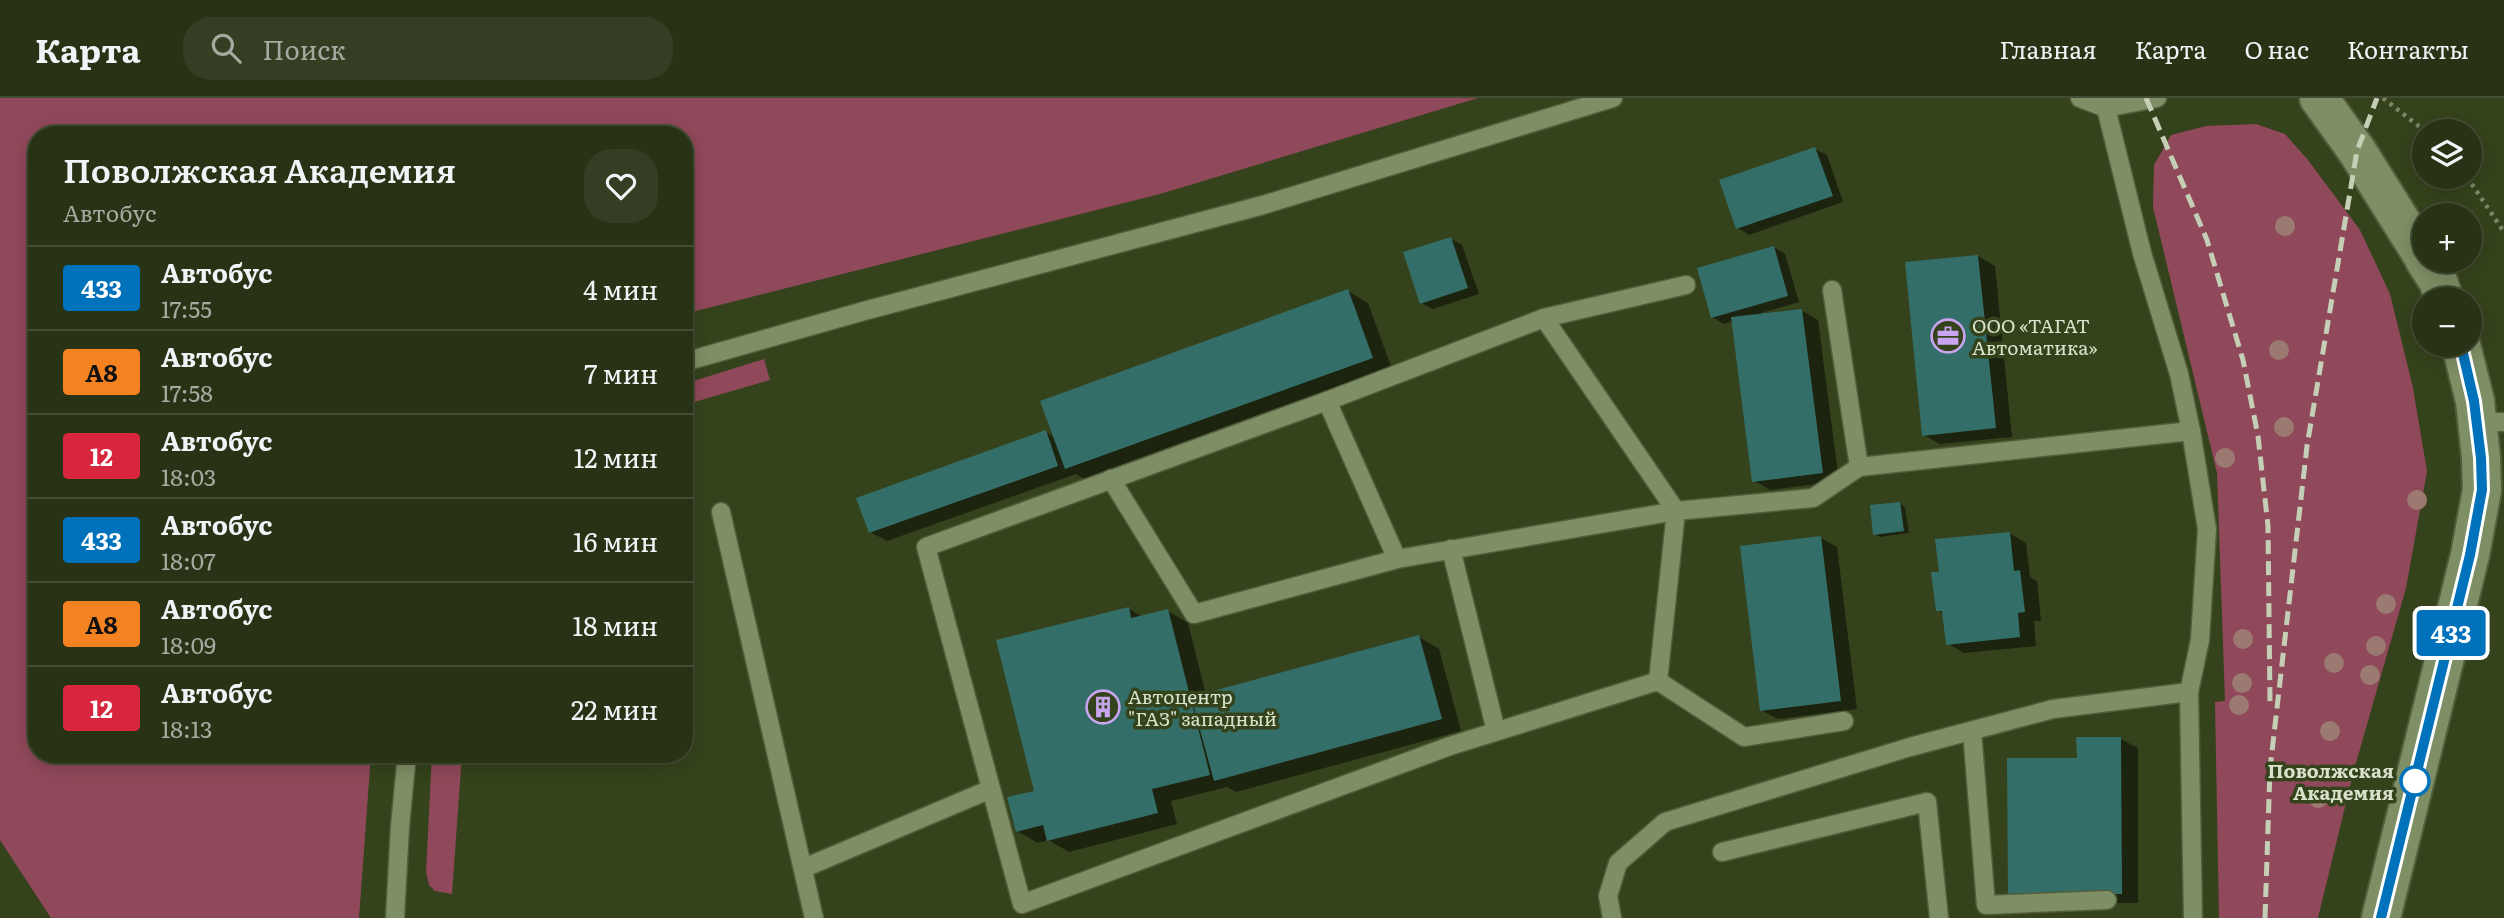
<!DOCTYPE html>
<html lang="ru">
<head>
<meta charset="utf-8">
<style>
	:root { --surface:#283215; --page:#343e22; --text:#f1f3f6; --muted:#a5aaa0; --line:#444d34 }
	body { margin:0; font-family:Literata,serif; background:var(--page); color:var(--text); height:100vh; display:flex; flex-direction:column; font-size:26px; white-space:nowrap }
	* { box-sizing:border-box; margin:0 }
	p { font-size:23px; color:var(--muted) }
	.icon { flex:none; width:38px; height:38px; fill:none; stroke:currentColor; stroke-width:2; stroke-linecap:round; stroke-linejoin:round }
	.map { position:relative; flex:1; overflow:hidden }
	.details { position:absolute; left:28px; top:28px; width:665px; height:637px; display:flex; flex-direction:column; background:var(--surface); border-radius:28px; box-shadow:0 4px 18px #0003,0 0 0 2px var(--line) }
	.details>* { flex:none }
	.badge { padding:0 14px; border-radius:5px; font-size:24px; line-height:46px }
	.fabs { position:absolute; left:2412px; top:21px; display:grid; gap:14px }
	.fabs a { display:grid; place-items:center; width:70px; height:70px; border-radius:50%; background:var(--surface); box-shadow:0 4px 18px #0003,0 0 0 2px var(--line); font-size:35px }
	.map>.badge { position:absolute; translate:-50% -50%; box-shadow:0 0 0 4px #fff }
	.round { display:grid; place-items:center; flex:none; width:74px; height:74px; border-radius:28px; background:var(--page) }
	.headline { display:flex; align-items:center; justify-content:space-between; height:119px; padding:0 35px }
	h1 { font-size:33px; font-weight:600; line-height:52px }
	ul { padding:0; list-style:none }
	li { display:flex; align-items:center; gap:21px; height:84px; padding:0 35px; border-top:2px solid var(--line) }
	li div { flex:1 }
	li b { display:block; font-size:26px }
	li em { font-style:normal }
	li .badge { min-width:77px; font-weight:700; text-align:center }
	header { display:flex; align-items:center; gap:42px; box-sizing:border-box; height:98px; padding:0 35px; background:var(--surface); border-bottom:2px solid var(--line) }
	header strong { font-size:33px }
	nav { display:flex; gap:38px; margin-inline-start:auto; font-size:24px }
	.search { width:490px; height:63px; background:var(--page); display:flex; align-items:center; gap:18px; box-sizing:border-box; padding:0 24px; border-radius:28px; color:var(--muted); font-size:26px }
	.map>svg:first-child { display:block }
	.green { fill:#90495a }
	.shadow { fill:#0007 }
	.building { fill:#336f68 }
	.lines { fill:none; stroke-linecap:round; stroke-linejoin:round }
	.service-casing { stroke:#525d3b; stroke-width:21 }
	.secondary-casing { stroke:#525d3b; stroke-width:42 }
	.path { stroke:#7b8767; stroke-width:4.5; stroke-dasharray:3.5 5; stroke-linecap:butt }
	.service { stroke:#7e8f65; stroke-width:18 }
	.secondary { stroke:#7e8f65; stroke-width:38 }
	.rail { stroke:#c5cfb6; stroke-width:5; stroke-dasharray:14 7; stroke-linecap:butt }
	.tree { fill:#9d7a71 }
	.line-casing { stroke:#fff; stroke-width:16 }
	.line { stroke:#0072bc; stroke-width:10 }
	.stop-dot { fill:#fff; stroke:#0072bc; stroke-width:3.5 }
	.labels { text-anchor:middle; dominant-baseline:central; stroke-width:7; stroke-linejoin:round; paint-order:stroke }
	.poi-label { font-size:19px; fill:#d9e3cc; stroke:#35431c; text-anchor:start }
	.stop-label { font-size:19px; font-weight:bold; fill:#d9e3cc; stroke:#35431c; text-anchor:end }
</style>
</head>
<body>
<header>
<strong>Карта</strong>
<div class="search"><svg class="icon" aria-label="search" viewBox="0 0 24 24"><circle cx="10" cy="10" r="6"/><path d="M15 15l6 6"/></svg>Поиск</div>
<nav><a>Главная</a><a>Карта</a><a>О нас</a><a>Контакты</a></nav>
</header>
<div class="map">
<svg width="2504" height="820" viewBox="0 0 2504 820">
	<rect width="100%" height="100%" fill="#35431c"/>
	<g class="green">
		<path d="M0,0H1478L1160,96L684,216V37H37V656H371L359,820H51L0,742Z"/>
		<path d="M2256,26L2285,36L2308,62L2360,132L2390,196L2413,290L2427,373L2406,490L2354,672L2318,820H2219L2215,604L2225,603L2217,375L2153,109L2154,67L2171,37L2206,28Z"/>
		<path d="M764,261L770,282L684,307V286Z"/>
		<path d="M432,656H462L452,796L435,793L429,787L426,774Z"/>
	</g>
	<g class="shadow">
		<path d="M1815,51L1827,57L1843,104L1749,137L1738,130Z"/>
		<path d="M1451,141L1462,147L1479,196L1433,211L1421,205Z"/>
		<path d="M1774,149L1785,156L1799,204L1761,215V217L1801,212L1818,222L1839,383L1770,392L1753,382L1733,223L1724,226L1712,219Z"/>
		<path d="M1978,158L1995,168L2012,339L1940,346L1924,337Z"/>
		<path d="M1348,193L1368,205L1392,271L1086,382L1076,376L887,443L870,434L1046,334L1055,340Z"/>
		<path d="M1900,406L1905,409L1909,435L1880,439L1875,436Z"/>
		<path d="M2009,435L2026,445L2030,479L2037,483L2041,523H2034L2036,548L1964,555L1947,545L1944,516L1937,512L1941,475Z"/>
		<path d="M1821,440L1837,449L1857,611L1778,621L1761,612Z"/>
		<path d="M1129,511L1143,519L1168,513L1188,525L1206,597L1419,539L1439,551L1461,633L1236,694L1227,689L1171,703L1177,726L1069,754L1048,742L1038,745L1017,733Z"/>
		<path d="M2121,641L2138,650V805H2026L2010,796L2078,661Z"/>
	</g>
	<g class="building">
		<path d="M1815,49L1833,98L1736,131L1719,82Z"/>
		<path d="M1451,139L1468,190L1420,206L1403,154Z"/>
		<path d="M1774,148L1788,198L1711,220L1697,170Z"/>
		<path d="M1978,157L1996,330L1922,338L1905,164Z"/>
		<path d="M1348,191L1373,260L1065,371L1040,303Z"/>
		<path d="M1802,211L1823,375L1752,384L1731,219Z"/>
		<path d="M1046,332L1058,368L869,435L856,400Z"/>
		<path d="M1900,404L1904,433L1873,437L1870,407Z"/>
		<path d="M2010,434L2014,473L2020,472L2025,514L2018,515L2020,539L1946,547L1942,513H1936L1931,474H1939L1935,441Z"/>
		<path d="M1821,438L1841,603L1760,613L1740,448Z"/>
		<path d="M1129,509L1131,520L1168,511L1210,677L1152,691L1158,715L1047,743L1043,727L1016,734L1007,699L1034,693L996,542Z"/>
		<path d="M1419,537L1442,621L1214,683L1191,599Z"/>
		<path d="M2076,639H2121L2122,796L2008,797L2007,660H2077Z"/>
	</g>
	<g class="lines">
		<defs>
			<g id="service">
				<path d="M2080,0L2106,10L2157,0"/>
				<path d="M2094,0L2106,10L2142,155L2179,276L2191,333L2207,431L2200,542L2189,594L2193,820"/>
				<path d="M1832,192L1859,369"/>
				<path d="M1544,220L1676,413L1658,583L1450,648L1022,806L926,449L1327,303Z"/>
				<path d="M1544,220L1686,187"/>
				<path d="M684,264L864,213L1263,107L1613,0"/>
				<path d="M1327,303L1397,461"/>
				<path d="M2477,324H2504"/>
				<path d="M1111,381L1194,516L1397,461L1676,413L1813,400L1859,369L2191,333"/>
				<path d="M721,414L814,820"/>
				<path d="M1451,451L1496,633"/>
				<path d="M1658,583L1744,639L1844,623"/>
				<path d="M1972,633L1986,807L2107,802"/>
				<path d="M1722,754L1927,704L1939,820"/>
				<path d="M804,770L991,691"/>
				<path d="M395,820L400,728L407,656"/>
				<path d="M1612,820L1608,798L1618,765L1665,724L1910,649L2053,611L2189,594"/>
			</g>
			<g id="secondary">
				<path d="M2319,0L2357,53L2424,160"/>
				<path d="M2425,163L2438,183L2444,201"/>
				<path d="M2381,820L2470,457L2482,392L2481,360L2475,303L2461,247"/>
			</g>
		</defs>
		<use href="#service" class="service-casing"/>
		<use href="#secondary" class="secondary-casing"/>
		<g class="path">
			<path d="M2383,0L2425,33"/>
			<path d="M2467,79L2504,134"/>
		</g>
		<use href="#service" class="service"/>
		<use href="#secondary" class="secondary"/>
		<g class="rail">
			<path d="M2146,0L2207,142L2243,262L2258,338L2268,428L2270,604"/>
			<path d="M2265,820L2270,671L2307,348L2357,53L2377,0"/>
		</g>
	</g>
	<g class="tree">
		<circle cx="2285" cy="128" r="10"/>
		<circle cx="2279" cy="252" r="10"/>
		<circle cx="2284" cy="329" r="10"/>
		<circle cx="2225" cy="360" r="10"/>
		<circle cx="2417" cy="402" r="10"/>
		<circle cx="2386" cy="506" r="10"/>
		<circle cx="2243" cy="541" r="10"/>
		<circle cx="2376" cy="548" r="10"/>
		<circle cx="2334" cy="565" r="10"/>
		<circle cx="2370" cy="577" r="10"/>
		<circle cx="2242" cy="585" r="10"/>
		<circle cx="2239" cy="607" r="10"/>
		<circle cx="2330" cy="633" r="10"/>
		<circle cx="2318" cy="700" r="10"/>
	</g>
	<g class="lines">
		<defs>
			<path id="line" d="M2381,820L2470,457L2482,392L2481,360L2474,303L2461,247"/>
		</defs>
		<use href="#line" class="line-casing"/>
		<use href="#line" class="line"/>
	</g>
	<defs>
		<symbol id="office-ring" viewBox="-11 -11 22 22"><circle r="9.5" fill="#35431c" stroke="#c8a5ee" stroke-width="1.5"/><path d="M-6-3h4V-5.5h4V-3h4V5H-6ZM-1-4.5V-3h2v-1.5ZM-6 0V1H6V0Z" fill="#c8a5ee"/></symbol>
		<symbol id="building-ring" viewBox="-11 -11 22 22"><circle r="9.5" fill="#35431c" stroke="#c8a5ee" stroke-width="1.5"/><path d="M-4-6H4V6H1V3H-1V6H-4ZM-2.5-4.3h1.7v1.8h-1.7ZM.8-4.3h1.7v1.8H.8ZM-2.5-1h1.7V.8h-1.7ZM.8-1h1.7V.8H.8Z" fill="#c8a5ee"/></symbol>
	</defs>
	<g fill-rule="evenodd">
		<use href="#office-ring" x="1929" y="219" width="38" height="38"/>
		<use href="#building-ring" x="1084" y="590" width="38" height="38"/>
	</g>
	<circle class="stop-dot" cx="2415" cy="683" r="14"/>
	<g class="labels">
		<g class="poi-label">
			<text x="1972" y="227">ООО «ТАГАТ<tspan x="1972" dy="22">Автоматика»</tspan></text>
			<text x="1128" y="598">Автоцентр<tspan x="1128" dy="22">"ГАЗ" западный</tspan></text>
		</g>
		<g class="stop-label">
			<text x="2394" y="672">Поволжская<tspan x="2394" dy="22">Академия</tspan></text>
		</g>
	</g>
</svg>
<div class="fabs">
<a><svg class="icon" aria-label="layers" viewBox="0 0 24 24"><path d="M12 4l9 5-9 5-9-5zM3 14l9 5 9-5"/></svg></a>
<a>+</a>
<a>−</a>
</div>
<b class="badge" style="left:2451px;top:535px;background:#0072bc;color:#fff">433</b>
<section class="details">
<div class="headline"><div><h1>Поволжская Академия</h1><p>Автобус</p></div><a class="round"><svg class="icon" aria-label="heart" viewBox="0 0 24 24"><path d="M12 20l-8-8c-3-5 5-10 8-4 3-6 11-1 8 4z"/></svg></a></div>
<ul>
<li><span class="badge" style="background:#0072bc;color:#fff">433</span><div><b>Автобус</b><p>17:55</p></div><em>4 мин</em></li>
<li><span class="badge" style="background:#f58220;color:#111">А8</span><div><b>Автобус</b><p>17:58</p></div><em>7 мин</em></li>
<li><span class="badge" style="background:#d7263d;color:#fff">12</span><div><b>Автобус</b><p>18:03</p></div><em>12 мин</em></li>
<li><span class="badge" style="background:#0072bc;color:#fff">433</span><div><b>Автобус</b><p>18:07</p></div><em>16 мин</em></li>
<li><span class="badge" style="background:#f58220;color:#111">А8</span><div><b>Автобус</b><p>18:09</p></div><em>18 мин</em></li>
<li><span class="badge" style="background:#d7263d;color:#fff">12</span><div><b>Автобус</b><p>18:13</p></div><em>22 мин</em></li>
</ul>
</section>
</div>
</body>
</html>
